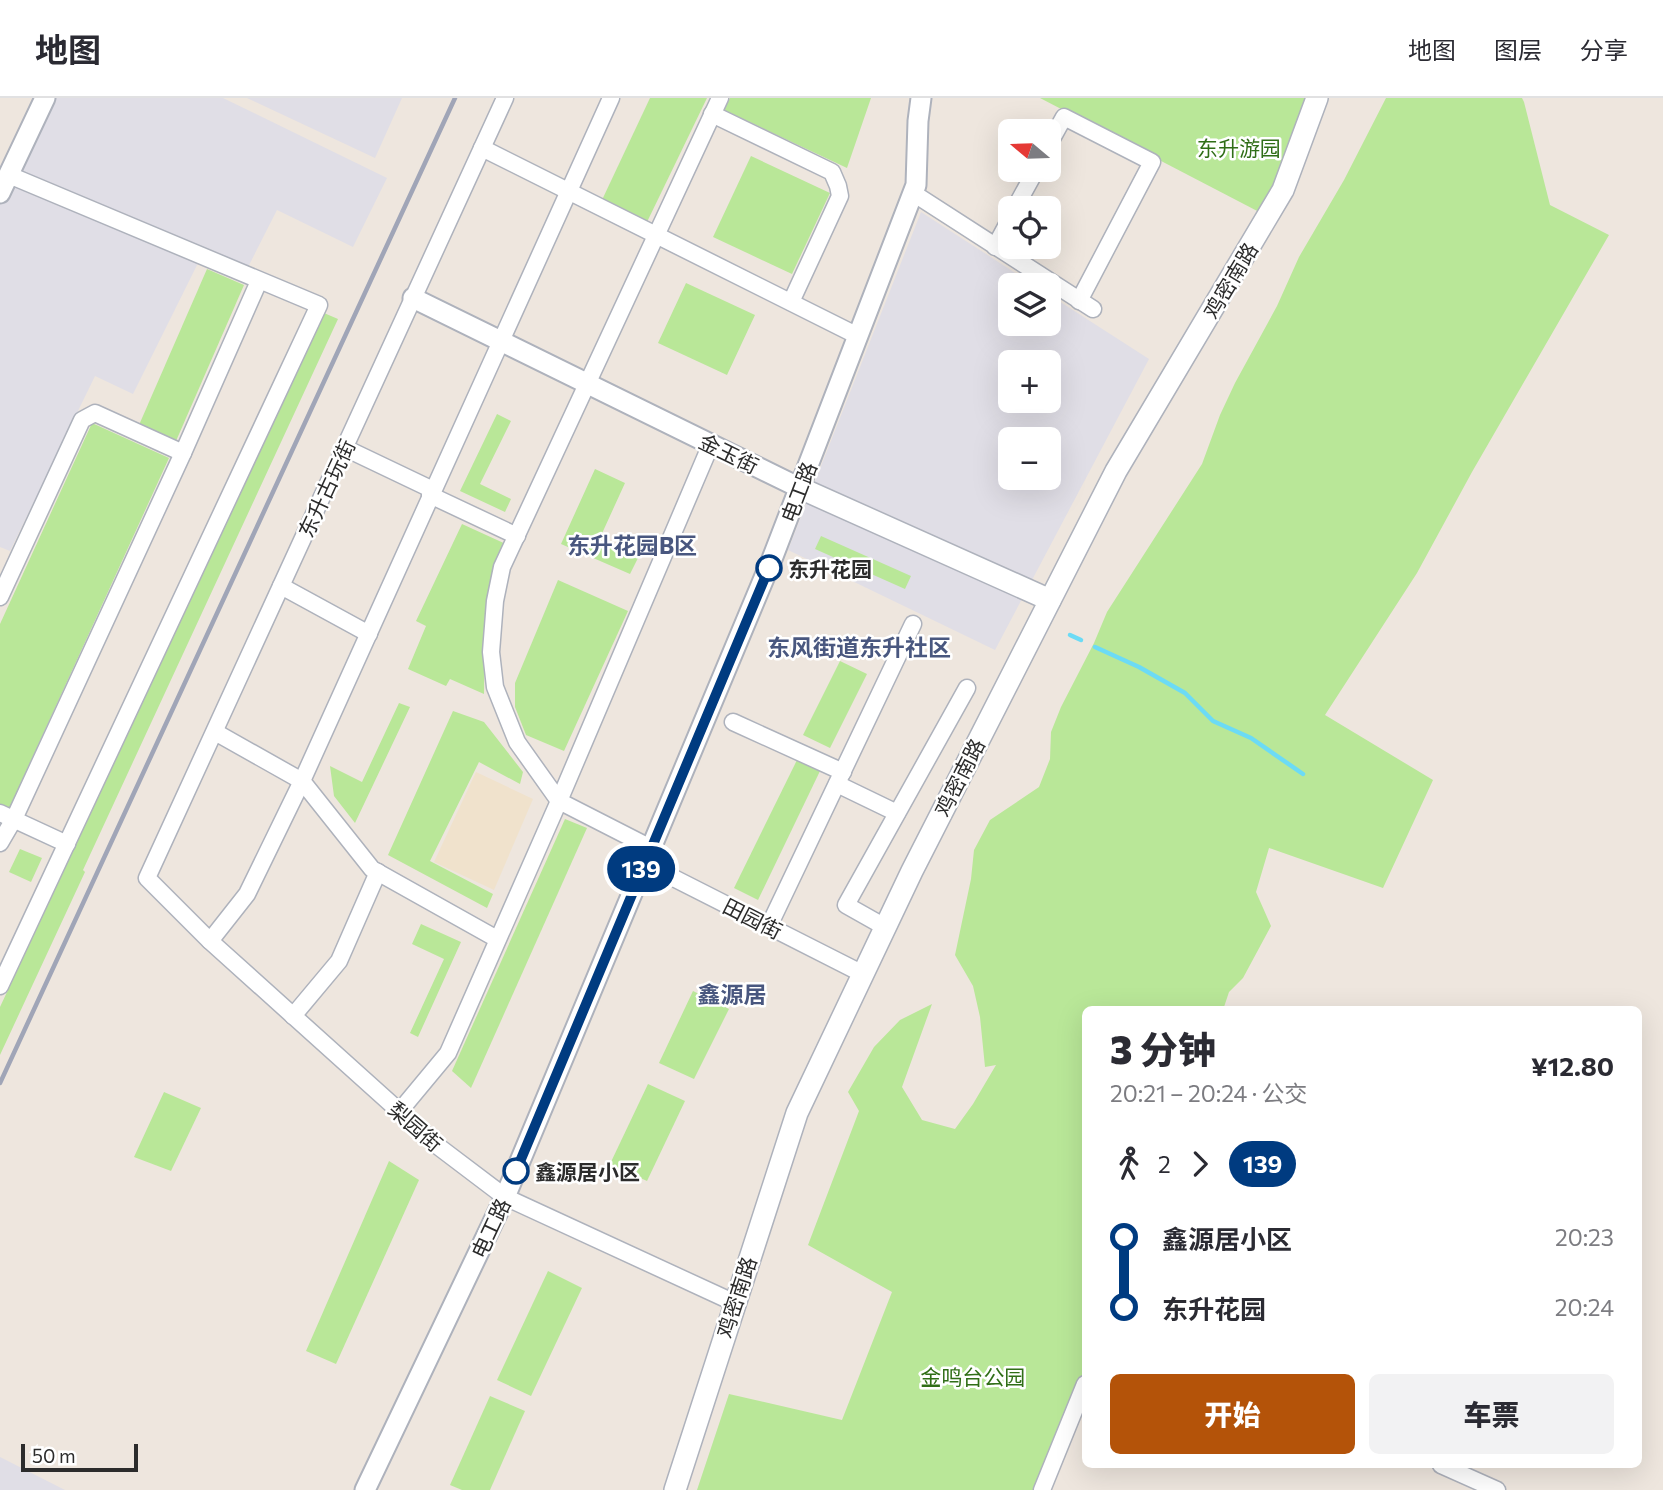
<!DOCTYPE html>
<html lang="zh">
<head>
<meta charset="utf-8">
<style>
	:root { --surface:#fff; --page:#f2f2f3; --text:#2b2b33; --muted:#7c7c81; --line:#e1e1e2; --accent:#b45309 }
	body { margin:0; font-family:Commissioner,"Noto Sans SC",sans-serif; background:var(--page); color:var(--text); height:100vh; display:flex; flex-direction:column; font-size:26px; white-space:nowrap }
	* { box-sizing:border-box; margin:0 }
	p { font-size:23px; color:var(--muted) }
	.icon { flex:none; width:38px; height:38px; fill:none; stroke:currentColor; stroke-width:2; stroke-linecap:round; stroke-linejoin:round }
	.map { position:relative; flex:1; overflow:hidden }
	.drawer { position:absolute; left:1082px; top:908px; width:560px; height:462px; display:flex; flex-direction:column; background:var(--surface); border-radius:10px; box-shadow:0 7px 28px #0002 }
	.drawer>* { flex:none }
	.badge { padding:0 14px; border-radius:23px; font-size:24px; line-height:46px }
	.needle { width:46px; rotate:289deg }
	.tools { position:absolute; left:998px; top:21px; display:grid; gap:14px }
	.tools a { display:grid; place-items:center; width:63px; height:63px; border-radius:10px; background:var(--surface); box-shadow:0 7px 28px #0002; font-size:35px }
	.scale { position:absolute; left:21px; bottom:18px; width:117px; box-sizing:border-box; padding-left:7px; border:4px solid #2c2c2c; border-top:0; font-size:19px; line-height:24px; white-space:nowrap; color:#2c2c2c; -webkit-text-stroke:5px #fff; paint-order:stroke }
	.map>.badge { position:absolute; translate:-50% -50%; box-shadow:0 0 0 4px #fff }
	.legs { display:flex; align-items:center; gap:10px; height:77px; padding:0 28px; font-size:23px }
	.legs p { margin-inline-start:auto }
	.summary { display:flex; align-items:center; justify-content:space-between; height:119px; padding:0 28px }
	h1 { font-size:38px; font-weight:800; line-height:52px }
	.button { display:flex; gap:14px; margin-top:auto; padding:14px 28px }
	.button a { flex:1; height:80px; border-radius:10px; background:var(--accent); color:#fff; font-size:28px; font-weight:800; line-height:80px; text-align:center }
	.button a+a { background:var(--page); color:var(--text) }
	ul { padding:0 28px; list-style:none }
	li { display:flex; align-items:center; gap:24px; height:70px; font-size:26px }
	li i { display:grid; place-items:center; width:10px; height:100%; margin:0 9px; background:currentColor }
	li i::after { content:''; width:18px; height:18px; margin:-9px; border:5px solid; border-radius:50%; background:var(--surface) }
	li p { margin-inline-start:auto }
	li:first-child i { background:linear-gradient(#0000 50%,currentColor 0) }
	li:last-child i { background:linear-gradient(currentColor 50%,#0000 0) }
	header { display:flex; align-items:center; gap:42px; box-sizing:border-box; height:98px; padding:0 35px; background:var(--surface); border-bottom:2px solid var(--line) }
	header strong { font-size:33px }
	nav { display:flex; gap:38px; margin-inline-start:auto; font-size:24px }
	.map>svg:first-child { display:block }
	.industrial { fill:#e0dee6; fill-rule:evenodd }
	.education { fill:#f0e2cc }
	.green { fill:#b9e798 }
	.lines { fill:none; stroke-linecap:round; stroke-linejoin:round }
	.stream { stroke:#6cdbf5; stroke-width:4.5 }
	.minor-casing { stroke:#aeb2bc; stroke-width:19 }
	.tertiary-casing { stroke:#aeb2bc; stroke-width:23 }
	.secondary-casing { stroke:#aeb2bc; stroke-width:24 }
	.minor { stroke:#fff; stroke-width:16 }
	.tertiary { stroke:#fff; stroke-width:19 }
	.secondary { stroke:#fff; stroke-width:21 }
	.rail { stroke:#a0a5b7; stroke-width:4.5 }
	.line-1-casing { stroke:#fff; stroke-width:16 }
	.line-1 { stroke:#003b80; stroke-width:10 }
	.stop-1-dot { fill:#fff; stroke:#003b80; stroke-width:3.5 }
	.labels { text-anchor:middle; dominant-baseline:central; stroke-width:5; stroke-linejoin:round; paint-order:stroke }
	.park-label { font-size:21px; fill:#306e17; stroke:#fff }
	.street-label { font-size:21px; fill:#2c2c2c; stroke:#fff }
	.stop-label { font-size:21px; font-weight:bold; fill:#2c2c2c; stroke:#fff; text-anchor:start }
	.neighbourhood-label { font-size:23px; font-weight:bold; fill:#49577f; stroke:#fff }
</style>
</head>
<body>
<header>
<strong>地图</strong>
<nav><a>地图</a><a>图层</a><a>分享</a></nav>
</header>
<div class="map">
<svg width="1663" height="1392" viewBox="0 0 1663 1392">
	<rect width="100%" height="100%" fill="#eee6de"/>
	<g class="industrial">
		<path d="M46,0H223L387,80L353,149L277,112L242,181L200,161L133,296L95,278L10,453L0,449V93Z"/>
		<path d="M247,0H402L375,60Z"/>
		<path d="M921,114L1034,187H1010V226H1048V196L1149,261L995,552L788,452ZM1010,264H1048V303H1010ZM1010,341H1048V380H1010Z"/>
		<path d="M0,1359L65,1392H0Z"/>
	</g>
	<path class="education" d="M476,674L533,701L494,792L434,764Z"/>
	<g class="green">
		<path d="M650,0H707L647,124L602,102Z"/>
		<path d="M730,0H871L847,70L724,12Z"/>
		<path d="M1040,0H1309L1263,116Z"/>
		<path d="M1386,0H1522L1524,4L1550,107L1609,137L1472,374L1417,475L1325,617L1433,682L1383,790L1269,750L1256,794L1271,828L1243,880L1229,894L1223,912H1085V1281L1042,1392H697L729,1296L842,1322L892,1194L808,1147L859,1013L848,994L874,949L900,922L932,906L902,989L922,1022L955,1031L973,1006L996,967L985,969L980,919L973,888L955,857L971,781L974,752L990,722L1039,689L1050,661L1051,634L1061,609L1094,545L1107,514L1202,366L1220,317L1235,285L1277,208L1299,159L1344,82Z"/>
		<path d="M751,58L830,95L792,176L713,139Z"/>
		<path d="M207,171L244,187L176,343L139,327Z"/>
		<path d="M686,185L755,217L727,277L658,245Z"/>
		<path d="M324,215L338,221L83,772L85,774L0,957V909Z"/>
		<path d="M497,316L511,323L480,386L511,401L505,414L460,393Z"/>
		<path d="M92,325L169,360L9,711L0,707V526Z"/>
		<path d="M595,371L625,385L599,442L638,460L630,476L561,446Z"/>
		<path d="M462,426L508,447L485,513L484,596L450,581L446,588L408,571L426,528L416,523Z"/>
		<path d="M821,438L911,478L905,491L815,451Z"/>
		<path d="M558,482L628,513L564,653L526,637L515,609V585Z"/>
		<path d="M840,563L867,576L830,650L803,637Z"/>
		<path d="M399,605L410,609L355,725L334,698L330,668L362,684Z"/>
		<path d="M453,613L484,624L523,674L520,686L479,664L430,763L493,796L487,810L388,757Z"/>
		<path d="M797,662L820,673L758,802L734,790Z"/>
		<path d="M565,721L587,730L471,990L452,973Z"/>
		<path d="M20,751L42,760L31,784L9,774Z"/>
		<path d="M421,826L461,844L418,939L410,935L444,861L412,846Z"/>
		<path d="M693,893L729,911L694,981L659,965Z"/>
		<path d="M648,986L685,1003L647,1083L610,1066Z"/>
		<path d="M164,994L201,1010L171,1073L134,1059Z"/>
		<path d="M389,1063L419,1082L336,1266L306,1253Z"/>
		<path d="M548,1173L582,1190L531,1298L497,1282Z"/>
		<path d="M490,1298L525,1313L490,1392H462L450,1387Z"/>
	</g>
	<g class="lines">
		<g class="stream">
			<path d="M1070,537L1081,542"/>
			<path d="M1095,549L1139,569L1185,595L1213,623L1251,640L1303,676"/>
		</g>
		<defs>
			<g id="minor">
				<path d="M505,0L147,780L210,843L439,1049L505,1099L735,1205"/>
				<path d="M712,16L832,74L838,88L840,98L791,204"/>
				<path d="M1048,48L1064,19L1152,64L1079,203"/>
				<path d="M482,50L858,238"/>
				<path d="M913,95L1093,211"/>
				<path d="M1015,110L1036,72"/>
				<path d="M995,149L1010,121"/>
				<path d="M345,350L433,392"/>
				<path d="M430,397L517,438"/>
				<path d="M281,488L369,536"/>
				<path d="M0,499L82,322L95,315L183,355"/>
				<path d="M733,624L843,674"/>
				<path d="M215,634L302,683L372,771L497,841"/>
				<path d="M837,686L897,715"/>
				<path d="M0,715L67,746"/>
				<path d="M0,745L14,721L183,355L259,183"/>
				<path d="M651,750L559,703L517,644L495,589L491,554L495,503L502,469L720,0"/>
				<path d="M644,765L863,876"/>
				<path d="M769,828L913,526"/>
				<path d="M885,829L846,807L967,590"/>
				<path d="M210,843L247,796L302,683L611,0"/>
				<path d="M0,888L319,207L9,77"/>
				<path d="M293,918L339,863L378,774"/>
				<path d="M399,1014L448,955L559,703L711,346"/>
				<path d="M1441,1367L1497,1392"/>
				<path d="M1042,1392L1085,1286"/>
			</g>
			<g id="tertiary">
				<path d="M0,95L45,0"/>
				<path d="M413,200L800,390"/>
				<path d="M365,1392L505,1099L772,461L916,87L918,23L921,0"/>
			</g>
			<g id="secondary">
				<path d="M800,390L1050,502"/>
				<path d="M675,1392L797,1015L912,773L1116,373L1283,92L1317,0"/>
			</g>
		</defs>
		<use href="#minor" class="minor-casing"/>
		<use href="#tertiary" class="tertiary-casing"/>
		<use href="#secondary" class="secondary-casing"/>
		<use href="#minor" class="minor"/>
		<use href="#tertiary" class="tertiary"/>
		<use href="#secondary" class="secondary"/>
		<path class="rail" d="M0,985L455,0"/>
	</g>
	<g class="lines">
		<defs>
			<path id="line-1" d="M516,1073L769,470"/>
		</defs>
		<use href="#line-1" class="line-1-casing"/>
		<use href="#line-1" class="line-1"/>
	</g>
	<g class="stop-1-dot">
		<circle cx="769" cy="470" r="12"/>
		<circle cx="516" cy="1073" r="12"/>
	</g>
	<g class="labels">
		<g class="park-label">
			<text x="1239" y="49">东升游园</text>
			<text x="973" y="1278">金鸣台公园</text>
		</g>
		<g class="street-label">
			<text transform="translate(1230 182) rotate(-59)">鸡密南路</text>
			<text transform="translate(729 355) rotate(26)">金玉街</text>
			<text transform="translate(326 390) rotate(-65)">东升古玩街</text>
			<text transform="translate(798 394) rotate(-69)">电工路</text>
			<text transform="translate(959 679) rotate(-63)">鸡密南路</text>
			<text transform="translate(753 820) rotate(27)">田园街</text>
			<text transform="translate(416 1028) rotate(41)">梨园街</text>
			<text transform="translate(490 1130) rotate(-65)">电工路</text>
			<text transform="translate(736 1199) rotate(-72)">鸡密南路</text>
		</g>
		<g class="stop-label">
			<text x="788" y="470">东升花园</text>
			<text x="535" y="1073">鑫源居小区</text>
		</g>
		<g class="neighbourhood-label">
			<text x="632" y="447">东升花园B区</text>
			<text x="859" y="549">东风街道东升社区</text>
			<text x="732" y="896">鑫源居</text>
		</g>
	</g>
</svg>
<div class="tools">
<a><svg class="needle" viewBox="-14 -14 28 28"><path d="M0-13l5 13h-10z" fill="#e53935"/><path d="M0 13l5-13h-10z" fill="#7c7c81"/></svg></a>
<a><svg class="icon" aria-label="locate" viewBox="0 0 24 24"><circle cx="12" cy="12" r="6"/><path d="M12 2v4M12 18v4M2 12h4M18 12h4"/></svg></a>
<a><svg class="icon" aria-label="layers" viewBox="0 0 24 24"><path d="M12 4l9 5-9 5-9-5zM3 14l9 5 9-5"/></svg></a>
<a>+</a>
<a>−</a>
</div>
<div class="scale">50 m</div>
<b class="badge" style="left:641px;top:771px;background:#003b80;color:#fff">139</b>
<section class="drawer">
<div class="summary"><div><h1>3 分钟</h1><p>20:21 – 20:24 · 公交</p></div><b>¥12.80</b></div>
<div class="legs"><svg class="icon" aria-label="walk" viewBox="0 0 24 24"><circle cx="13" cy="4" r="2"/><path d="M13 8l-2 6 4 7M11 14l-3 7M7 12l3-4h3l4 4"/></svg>2<svg class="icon" aria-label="forward" viewBox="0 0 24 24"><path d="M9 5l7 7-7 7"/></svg><b class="badge" style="background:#003b80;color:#fff">139</b></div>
<ul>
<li><i style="color:#003b80"></i><b>鑫源居小区</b><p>20:23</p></li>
<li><i style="color:#003b80"></i><b>东升花园</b><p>20:24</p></li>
</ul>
<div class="button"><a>开始</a><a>车票</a></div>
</section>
</div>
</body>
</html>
